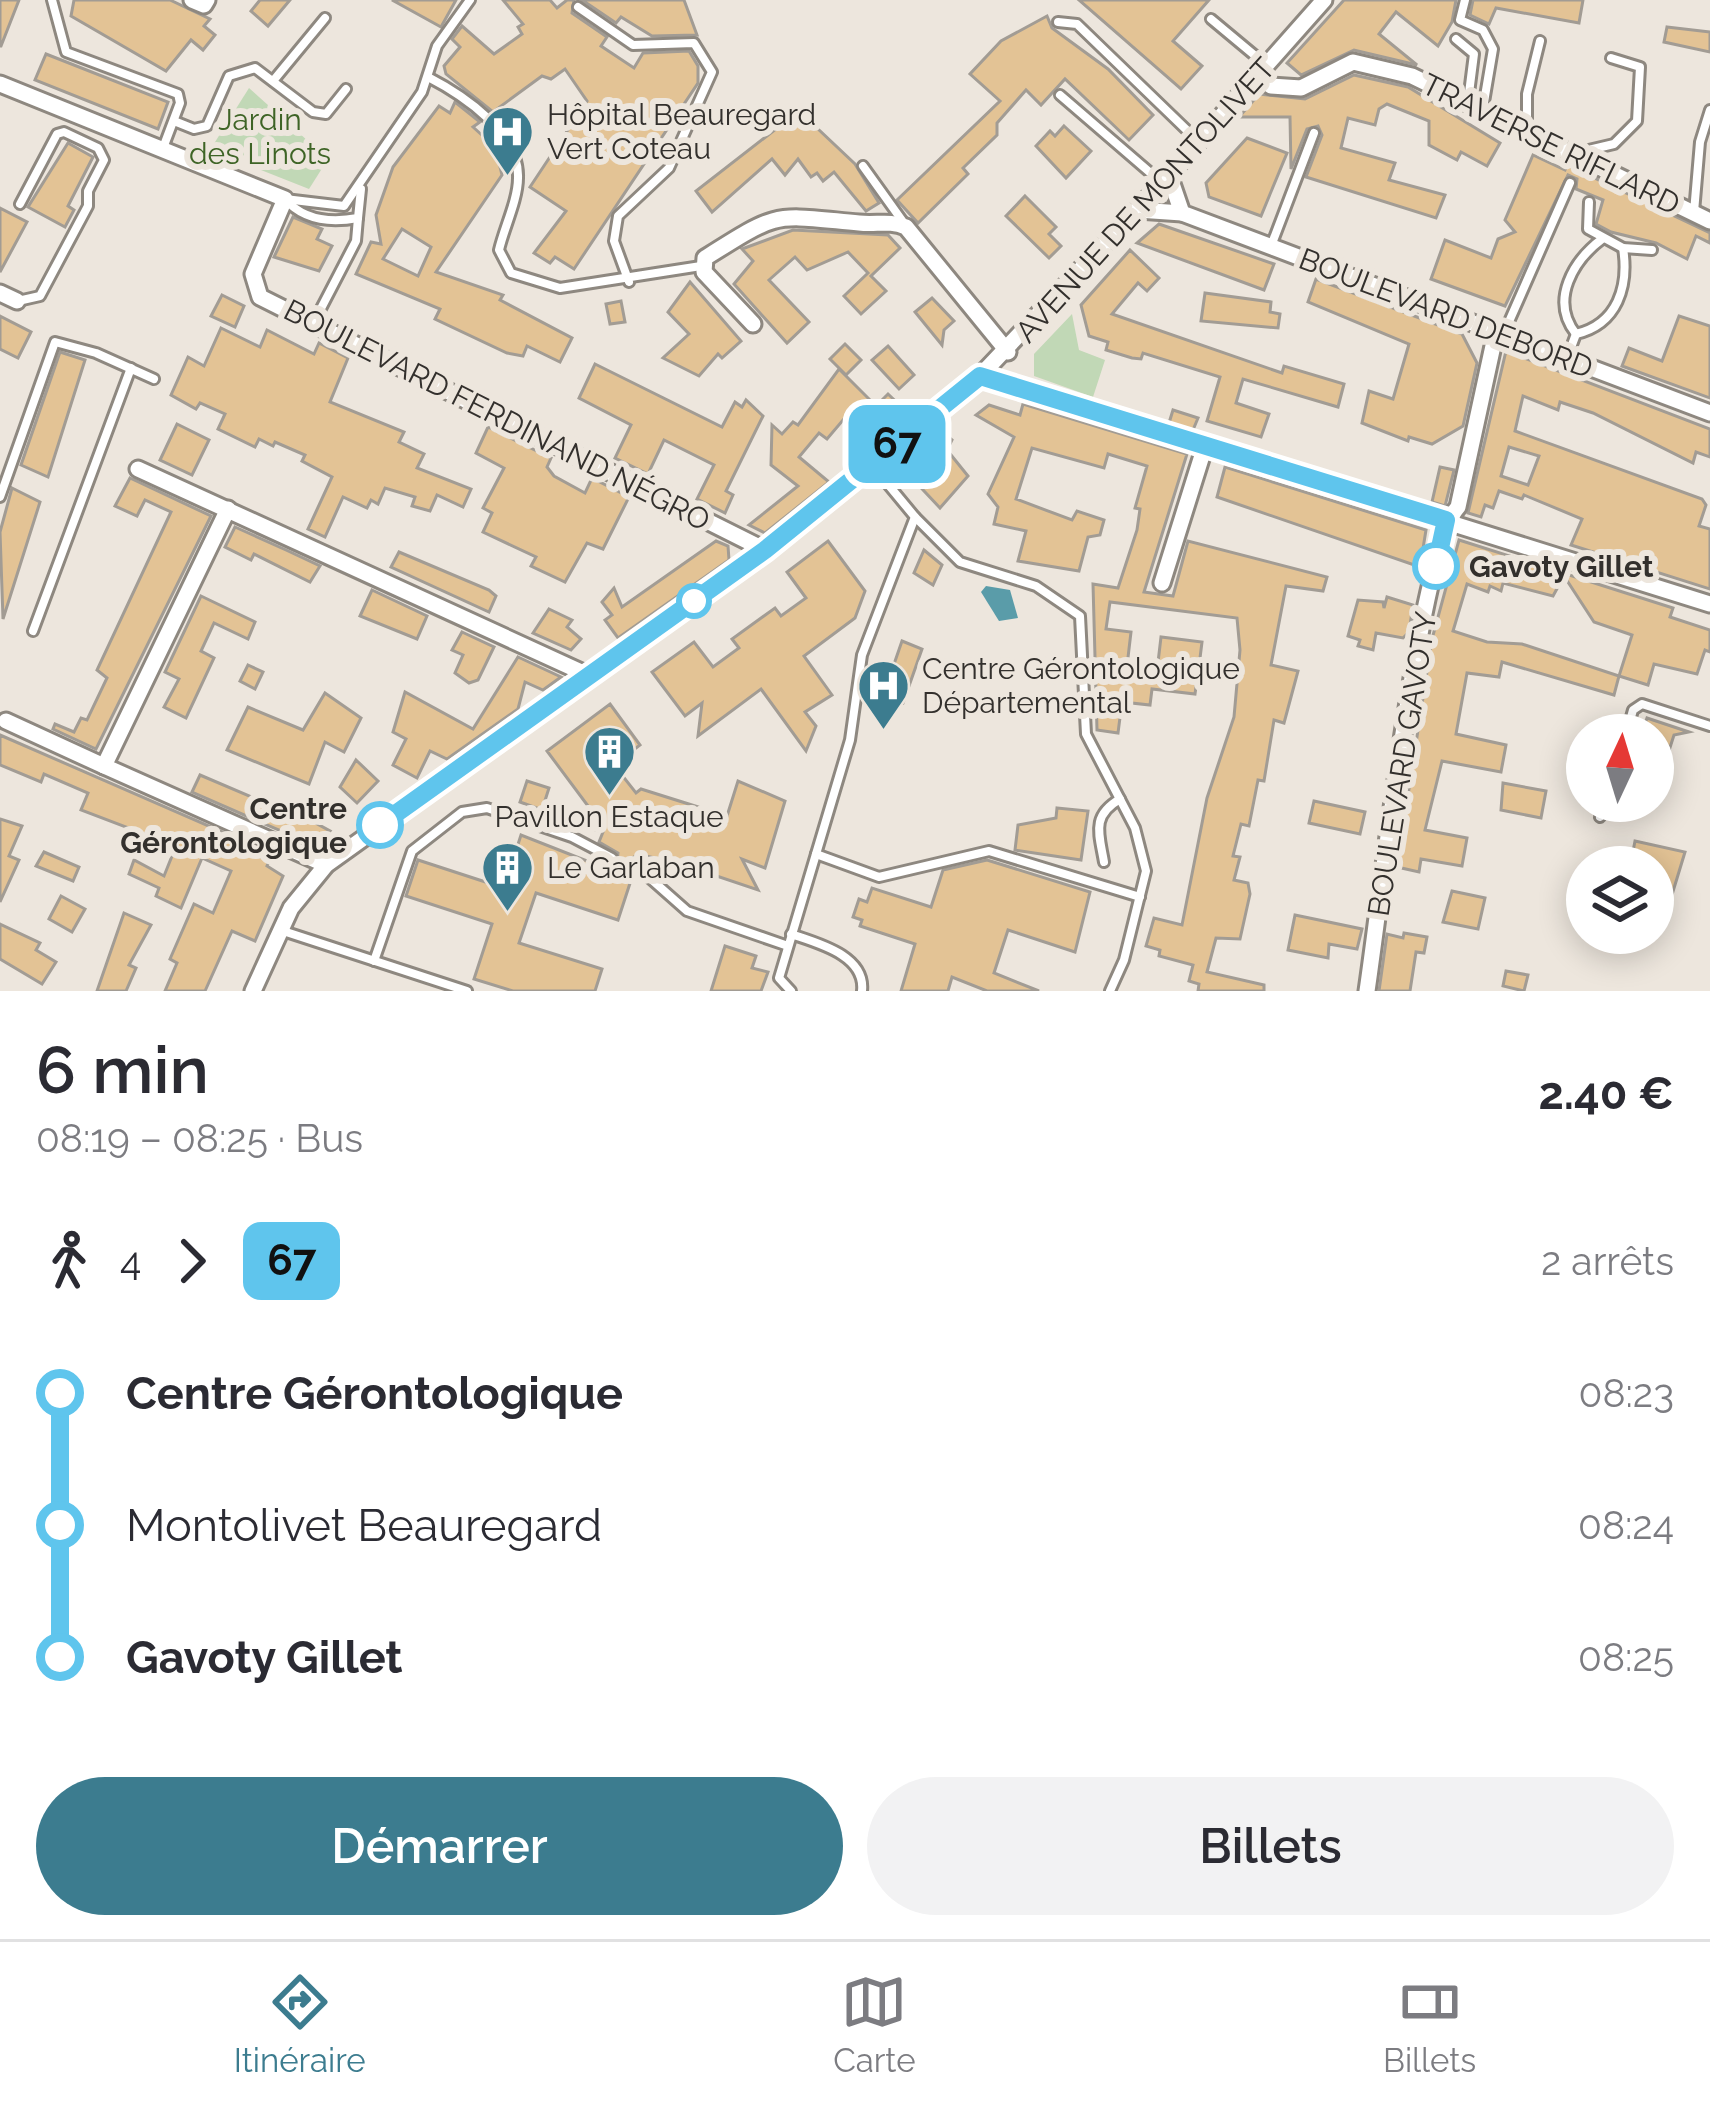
<!DOCTYPE html>
<html lang="fr">
<head>
<meta charset="utf-8">
<style>
	:root { --surface:#fff; --page:#f2f2f3; --text:#2b2b33; --muted:#7c7c81; --line:#e1e1e2; --accent:#3c7c8f }
	body { margin:0; font-family:Raleway,sans-serif; background:var(--page); color:var(--text); height:100vh; display:flex; flex-direction:column; font-size:45px; white-space:nowrap }
	* { box-sizing:border-box; margin:0 }
	p { font-size:39px; color:var(--muted) }
	.icon { flex:none; width:66px; height:66px; fill:none; stroke:currentColor; stroke-width:2; stroke-linecap:round; stroke-linejoin:round }
	.map { position:relative; height:991px; overflow:hidden }
	.details { display:flex; flex-direction:column; background:var(--surface); flex:1 }
	.details>* { flex:none }
	.badge { padding:0 24px; border-radius:18px; font-size:42px; line-height:78px }
	.needle { width:78px; rotate:4deg }
	.fabs { position:absolute; left:1566px; top:714px; display:grid; gap:24px }
	.fabs a { display:grid; place-items:center; width:108px; height:108px; border-radius:50%; background:var(--surface); box-shadow:0 6px 30px #0003; font-size:60px }
	.map>.badge { position:absolute; translate:-50% -50%; box-shadow:0 0 0 6px #fff }
	.legs { display:flex; align-items:center; gap:18px; height:132px; padding:0 36px; font-size:39px }
	.legs p { margin-inline-start:auto }
	.summary { display:flex; align-items:center; justify-content:space-between; height:204px; padding:0 36px }
	h1 { font-size:66px; font-weight:600; line-height:90px }
	.button { display:flex; gap:24px; margin-top:auto; padding:24px 36px }
	.button a { flex:1; height:138px; border-radius:72px; background:var(--accent); color:#fff; font-size:48px; font-weight:600; line-height:138px; text-align:center }
	.button a+a { background:var(--page); color:var(--text) }
	ul { padding:0 36px; list-style:none }
	li { display:flex; align-items:center; gap:42px; height:132px; font-size:45px }
	li i { display:grid; place-items:center; width:18px; height:100%; margin:0 15px; background:currentColor }
	li i::after { content:''; width:30px; height:30px; margin:-15px; border:9px solid; border-radius:50%; background:var(--surface) }
	li p { margin-inline-start:auto }
	li:first-child i { background:linear-gradient(#0000 50%,currentColor 0) }
	li:last-child i { background:linear-gradient(currentColor 50%,#0000 0) }
	.tab-bar { display:flex; justify-content:space-around; align-items:center; height:168px; border-top:3px solid var(--line); background:var(--surface); font-size:33px; color:var(--muted) }
	.tab-bar a { display:grid; justify-items:center; gap:6px }
	.tab-bar .selected { color:var(--accent) }
	.map>svg:first-child { display:block }
	.green { fill:#c1d8b6 }
	.water { fill:#5a9ca9 }
	.building { fill:#e3c395; stroke:#a29c94; stroke-width:3; fill-rule:evenodd }
	.lines { fill:none; stroke-linecap:round; stroke-linejoin:round }
	.service-casing { stroke:#8e8880; stroke-width:14 }
	.minor-casing { stroke:#8e8880; stroke-width:21 }
	.service { stroke:#fff; stroke-width:8 }
	.minor { stroke:#fff; stroke-width:15 }
	.line-1-casing { stroke:#fff; stroke-width:27 }
	.line-1 { stroke:#5fc5ed; stroke-width:18 }
	.stop-1-dot { fill:#fff; stroke:#5fc5ed; stroke-width:6 }
	.labels { text-anchor:middle; dominant-baseline:central; stroke-width:12; stroke-linejoin:round; paint-order:stroke }
	.poi-label { font-size:30px; fill:#33302d; stroke:#ede6dd; text-anchor:start }
	.park-label { font-size:30px; fill:#3e6426; stroke:#ede6dd }
	.street-label { font-size:30px; fill:#33302d; stroke:#ede6dd }
	.stop-label { font-size:30px; font-weight:bold; fill:#33302d; stroke:#ede6dd; text-anchor:start }
</style>
</head>
<body>
<div class="map">
<svg width="1710" height="991" viewBox="0 0 1710 991">
	<rect width="100%" height="100%" fill="#ede6dd"/>
	<g class="green">
		<path d="M249,88L328,159L309,189L210,150Z"/>
		<path d="M1072,314L1079,350L1105,360L1093,397L1034,376V354Z"/>
	</g>
	<path class="water" d="M986,586L1010,590L1018,618L999,621L981,592Z"/>
	<g class="building">
		<path d="M0,0H19L1,46H0Z"/>
		<path d="M74,0H170L210,19L204,26L215,35L203,50L191,40L166,71L71,16Z"/>
		<path d="M260,0H290L268,26L251,11Z"/>
		<path d="M392,0H456L441,27Z"/>
		<path d="M503,0H550L557,8L567,0H574L572,13L607,37L601,46L634,68L643,53L689,51L698,66V83L574,269L555,257L550,263L534,253L566,211L530,187L587,101L565,69L551,79L542,76L493,112L446,74L444,66L460,47L452,39L462,26L494,54L522,34L518,27L523,24Z"/>
		<path d="M582,0H684L697,35L652,36L621,17L616,23Z"/>
		<path d="M1079,0H1209L1173,41L1202,66L1181,89Z"/>
		<path d="M1344,0H1456L1452,22L1438,46L1396,12L1379,34L1417,65L1354,50L1301,75L1287,63Z"/>
		<path d="M1473,0H1583L1579,23L1496,8L1489,24L1470,15Z"/>
		<path d="M1047,16L1052,28L1108,69L1153,115L1129,140L1065,79L1041,105L1026,90L997,123V135L963,168L968,174L918,223L897,200L1000,101L970,74L1001,41Z"/>
		<path d="M1667,27L1710,32V52L1664,42Z"/>
		<path d="M46,54L168,102L158,129L35,80Z"/>
		<path d="M1354,75L1408,87L1500,143L1487,166L1461,152L1457,160L1429,145V121L1387,104L1379,109L1375,125L1348,118L1341,148L1395,163L1389,180L1445,195L1436,218L1306,177L1322,135L1318,126L1307,129L1291,169L1290,117H1239L1259,94L1305,99Z"/>
		<path d="M455,102L480,122L473,127L495,147L502,175L436,272L503,295L500,300L572,338L560,362L527,346L523,356L507,353L435,319L440,309L356,274L371,242L381,244L376,215L393,167L439,106L450,113ZM402,229L431,247L418,276L383,259Z"/>
		<path d="M799,111L855,164L879,203L866,211L834,172L823,181L817,173L811,177L798,159L785,175L772,159L712,212L696,191Z"/>
		<path d="M1064,126L1091,151L1066,178L1036,146L1050,131L1055,136Z"/>
		<path d="M1247,138L1287,153L1261,216L1209,197L1206,183Z"/>
		<path d="M68,143L93,157L68,206L74,210L65,227L28,207Z"/>
		<path d="M1533,155L1565,170L1567,165L1710,233V243L1696,236L1687,259L1656,243L1611,232L1596,224L1603,200L1576,189L1577,179L1568,175L1505,306L1431,279L1445,240L1491,258L1498,239L1515,232L1505,220Z"/>
		<path d="M1025,196L1056,227L1049,234L1061,246L1049,258L1006,216Z"/>
		<path d="M0,208L27,222L0,272Z"/>
		<path d="M293,217L322,229L317,239L332,246L319,271L274,257Z"/>
		<path d="M1159,224L1274,264L1264,290L1137,243Z"/>
		<path d="M793,230L888,235L900,248L871,276L886,291L861,314L844,296L868,273L848,252L807,270L795,257L769,280L809,322L787,343L734,284L753,261L742,249Z"/>
		<path d="M1130,250L1159,278L1147,291L1138,283L1112,314L1282,373L1284,366L1344,384L1338,407L1243,379L1236,403L1269,414L1261,437L1207,421L1220,377L1143,353L1141,359L1132,358L1106,350L1108,342L1089,336L1081,305Z"/>
		<path d="M1316,279L1462,334L1477,363L1463,426L1432,444L1409,437L1408,441L1362,423L1369,391L1393,399L1409,344L1308,302Z"/>
		<path d="M690,282L741,341L722,358L718,354L699,376L663,358L689,334L668,312Z"/>
		<path d="M1205,293L1271,302L1270,312L1280,314L1278,328L1201,321Z"/>
		<path d="M222,295L244,306L235,327L211,316Z"/>
		<path d="M932,298L954,321L944,330L942,345L915,312Z"/>
		<path d="M621,301L625,322L610,324L606,304Z"/>
		<path d="M0,316L31,332L18,358L0,349Z"/>
		<path d="M1679,316L1710,326V398L1622,366L1629,348L1662,361Z"/>
		<path d="M221,328L260,347L267,330L314,354L319,343L348,358L330,402L404,432L399,442L424,454L417,468L471,489L463,507L437,495L430,511L412,506L415,497L385,488L378,504L371,500L367,508L343,497L325,537L308,529L332,477L302,461L305,455L275,442L273,446L259,439L255,447L218,429L225,414L200,403L196,409L171,395L188,357L204,366Z"/>
		<path d="M845,344L861,360L846,375L830,359Z"/>
		<path d="M888,346L914,375L899,389L872,360Z"/>
		<path d="M1506,351L1710,429V457L1696,452L1693,463L1593,413L1560,402L1558,410L1523,396L1515,431L1702,499L1706,505L1699,526L1710,529V589L1571,545L1582,519L1524,495L1522,499L1499,491L1493,508L1485,505L1481,517L1468,513ZM1509,447L1539,456L1528,485L1501,476Z"/>
		<path d="M60,352L85,360L48,477L21,465Z"/>
		<path d="M595,364L722,427L735,402L742,407L746,400L763,416L726,491L733,495L725,513L697,499L714,465L664,440L648,474L615,458L631,425L579,398Z"/>
		<path d="M839,369L876,406L888,394L911,416L863,454L843,420L827,439L819,433L799,457L829,482L765,533L749,525L798,486L771,465L772,425L782,434L793,422L798,425Z"/>
		<path d="M1023,404L1187,454L1144,592L1173,596L1188,541L1327,577L1323,591L1286,586L1271,665L1298,671L1284,723L1274,720L1264,781L1258,780L1249,826L1241,824L1233,856L1240,857L1234,880L1248,883L1250,894L1240,939L1216,938L1207,972L1264,985V991H1198L1199,984L1189,981L1193,965L1159,956L1160,950L1146,946L1154,918L1182,925L1207,798L1234,717L1240,650L1237,618L1110,602L1106,629L1131,632L1127,666L1157,671L1161,637L1202,642L1200,658L1195,694L1152,689L1150,705L1122,702L1118,733L1097,730L1093,584L1118,588L1137,530L1140,509L1135,508L1147,466L1108,454L1104,468L1032,448L1016,499L1072,520L1077,511L1104,520L1100,535L1088,537L1079,571L1018,561L1026,531L994,524L998,507L988,494L1014,437L976,415L989,405L1020,415Z"/>
		<path d="M1173,410L1198,418L1193,430L1169,423Z"/>
		<path d="M177,424L209,440L192,475L160,460Z"/>
		<path d="M488,427L551,458L547,467L554,476L585,493L592,478L629,497L603,549L587,543L565,582L531,566L536,557L483,532L492,513L483,508L504,468L476,453Z"/>
		<path d="M940,430L952,440L947,450L968,476L940,508L895,460Z"/>
		<path d="M1225,467L1426,530L1420,567L1217,497Z"/>
		<path d="M1440,467L1454,470L1445,506L1432,502Z"/>
		<path d="M130,478L211,516L96,749L53,729L55,724L74,732L81,718L87,720L107,678L97,670L171,512L145,500L137,516L115,506Z"/>
		<path d="M12,488L40,502L3,619L0,532Z"/>
		<path d="M235,527L286,550L320,566L310,582L254,554L251,560L225,547Z"/>
		<path d="M1459,540L1673,608L1670,617L1710,630V652L1705,650L1697,674L1654,664L1648,685L1619,676L1632,635L1594,622L1564,576L1553,596L1503,583L1501,591L1490,586L1488,592L1467,584L1453,631L1487,642L1522,644L1619,676L1614,695L1502,662L1499,677L1467,673L1456,734L1506,745L1501,772L1442,761L1425,830L1467,838L1462,866L1421,859L1419,872L1397,867L1432,639Z"/>
		<path d="M716,541L728,546L729,560L618,638L605,620L612,615L602,602L614,588L622,607Z"/>
		<path d="M828,541L865,591L855,618L804,656L832,695L805,712L816,726L806,751L761,689L698,736L702,703L685,716L652,672L694,642L713,667L739,648L732,639L775,608L781,616L806,598L787,572Z"/>
		<path d="M924,550L942,565L933,585L914,573Z"/>
		<path d="M399,552L489,590L496,596L489,612L391,567Z"/>
		<path d="M372,590L427,616L417,639L360,616Z"/>
		<path d="M201,596L255,622L248,639L214,623L201,651L214,658L186,718L164,707L179,679L165,672Z"/>
		<path d="M1387,597L1413,605L1409,632L1403,638L1376,633L1373,650L1358,646L1360,640L1348,636L1358,600L1383,602L1384,608Z"/>
		<path d="M549,609L572,620L567,627L581,639L571,650L533,633Z"/>
		<path d="M462,632L494,647L478,680L469,683L455,673L463,655L452,650Z"/>
		<path d="M902,641L922,649L903,703L883,696Z"/>
		<path d="M518,657L561,677L543,690L525,682L518,709L447,759L430,751L417,778L393,765L406,739L393,732L405,692L473,729Z"/>
		<path d="M248,665L263,672L255,689L240,681Z"/>
		<path d="M325,693L361,718L344,752L325,742L309,784L227,750L248,707L303,730Z"/>
		<path d="M610,704L640,745L614,765L636,793L641,789L727,816L738,781L785,801L765,868L742,859L758,890L684,865L650,857L656,865L634,857L627,862L633,874L618,920L536,893L519,943L602,969L595,991H513L474,979L492,924L406,896L418,860L504,888L521,835L592,863L594,858L617,864L618,853L599,842L603,832L579,825L594,814L547,751Z"/>
		<path d="M1647,718L1689,732L1674,735L1656,791L1653,735H1641Z"/>
		<path d="M0,735L241,840L238,847L269,861L267,866L283,876L255,941L232,931L205,991H165L177,963L170,959L194,904L213,913L231,871L202,858L181,908L156,896L159,888L129,874L134,860L164,876L176,846L81,810L88,793L44,774L41,782L0,765Z"/>
		<path d="M356,760L378,781L357,803L340,787Z"/>
		<path d="M200,775L275,807L277,802L330,831L316,846L251,818L192,792Z"/>
		<path d="M527,781L549,788L542,810L520,802Z"/>
		<path d="M1503,783L1546,791L1541,818L1501,810Z"/>
		<path d="M1314,801L1365,812L1360,834L1309,823Z"/>
		<path d="M1057,808L1088,811L1081,860L1015,850L1018,825L1056,818Z"/>
		<path d="M0,819L22,826L9,856L19,860L0,902Z"/>
		<path d="M1635,841L1685,852L1671,898L1653,895V867H1630Z"/>
		<path d="M44,852L79,867L73,881L36,866Z"/>
		<path d="M987,860L1090,892L1075,952L1008,930L994,973L1039,991H987L952,977L948,991H901L915,944L860,926L862,920L853,917L859,899L867,902L872,888L931,907L943,870Z"/>
		<path d="M1452,891L1485,898L1478,929L1443,922Z"/>
		<path d="M61,896L85,909L72,932L49,919Z"/>
		<path d="M124,913L151,925L129,965L136,968L126,991H97Z"/>
		<path d="M1295,915L1362,929L1357,949L1329,944L1328,958L1288,950Z"/>
		<path d="M0,924L40,943L36,950L56,962L42,984L0,959Z"/>
		<path d="M1404,933L1427,937L1424,953L1416,952L1410,991H1379L1387,934L1403,938Z"/>
		<path d="M725,946L756,956L752,968L768,972L761,991H711Z"/>
		<path d="M1506,971L1528,975L1524,991L1503,986Z"/>
	</g>
	<g class="lines">
		<defs>
			<g id="service">
				<path d="M52,0L66,52L178,94L180,103L163,148"/>
				<path d="M1465,0L1460,20L1483,30L1493,49L1483,108"/>
				<path d="M578,7L633,45L694,43L712,72L669,168L618,216L614,241L629,282"/>
				<path d="M1211,19L1265,64"/>
				<path d="M1058,22L1077,24L1197,140"/>
				<path d="M1456,39L1474,54L1468,101"/>
				<path d="M428,77C463,95 520,133 518,178C518,200 504,228 499,250L511,273L560,288L701,266"/>
				<path d="M273,81L325,18"/>
				<path d="M1060,95L1161,182"/>
				<path d="M174,121L194,129L207,126L229,76L255,68L313,112L326,114L346,89"/>
				<path d="M1527,129V94L1540,41"/>
				<path d="M1580,152L1614,144L1637,121L1640,67L1611,58"/>
				<path d="M863,166L906,226"/>
				<path d="M285,199L344,206L422,92L437,46L470,0"/>
				<path d="M285,199C304,221 331,223 358,218L361,189"/>
				<path d="M1589,202L1588,229L1623,248L1652,250"/>
				<path d="M1694,212L1700,142L1710,110"/>
				<path d="M1271,246L1314,133"/>
				<path d="M18,301L40,296L88,206V191L104,160L98,148L64,132L57,134L20,204"/>
				<path d="M314,322L356,241L358,218"/>
				<path d="M1504,333L1570,183"/>
				<path d="M1576,334C1549,300 1574,260 1602,239"/>
				<path d="M1567,358L1576,334C1618,324 1629,286 1623,248"/>
				<path d="M0,497L55,342L96,353L154,379"/>
				<path d="M915,517L960,562L1036,586L1080,616L1086,734L1135,828L1146,871L1124,960L1110,991"/>
				<path d="M33,631L131,368"/>
				<path d="M1626,735L1633,710L1642,704L1710,726"/>
				<path d="M1600,817L1605,801"/>
				<path d="M816,854L879,877L989,851L1140,897"/>
				<path d="M1104,862C1099,833 1091,816 1120,799"/>
				<path d="M635,865L687,911L788,946"/>
				<path d="M280,930L467,991"/>
				<path d="M791,934C817,943 866,955 862,991"/>
				<path d="M374,961L412,851L462,812L487,808L572,837L612,858"/>
				<path d="M791,991L779,978L850,740L862,655L915,517L872,465"/>
			</g>
			<g id="minor">
				<path d="M192,0L204,5L207,0"/>
				<path d="M1258,75L1271,86L1301,88L1353,62L1412,76L1710,221"/>
				<path d="M0,84L285,199L253,274L260,297L765,550"/>
				<path d="M1169,175L1182,213L1710,413"/>
				<path d="M1138,210L1182,213"/>
				<path d="M0,293L17,301"/>
				<path d="M753,324L704,272L705,258C781,210 772,215 859,223C877,225 889,220 906,227L1008,352"/>
				<path d="M980,376L1710,604"/>
				<path d="M138,469L590,676"/>
				<path d="M228,509L104,766L326,865"/>
				<path d="M1162,583L1205,446"/>
				<path d="M6,721L104,766"/>
				<path d="M253,991L291,908L326,865L765,550L980,376L1162,183L1324,0"/>
				<path d="M1367,991C1379,912 1420,548 1458,507L1496,332"/>
			</g>
		</defs>
		<use href="#service" class="service-casing"/>
		<use href="#minor" class="minor-casing"/>
		<use href="#service" class="service"/>
		<use href="#minor" class="minor"/>
	</g>
	<g class="lines">
		<defs>
			<path id="line-1" d="M380,825L765,550L980,376L1446,520L1436,566"/>
		</defs>
		<use href="#line-1" class="line-1-casing"/>
		<use href="#line-1" class="line-1"/>
	</g>
	<defs>
		<symbol id="hospital-pin" viewBox="-11 -11 22 30"><path d="M0 17L-7.5 6A9.5 9.5 0 1 1 7.5 6Z" fill="#3c7c8f" stroke="#ede6dd"/><path d="M-5-5h3v3.5h4V-5h3V5h-3V1.5h-4V5h-3Z" fill="#fff"/></symbol>
		<symbol id="building-pin" viewBox="-11 -11 22 30"><path d="M0 17L-7.5 6A9.5 9.5 0 1 1 7.5 6Z" fill="#3c7c8f" stroke="#ede6dd"/><path d="M-4-6H4V6H1V3H-1V6H-4ZM-2.5-4.3h1.7v1.8h-1.7ZM.8-4.3h1.7v1.8H.8ZM-2.5-1h1.7V.8h-1.7ZM.8-1h1.7V.8H.8Z" fill="#fff"/></symbol>
	</defs>
	<g fill-rule="evenodd">
		<use href="#hospital-pin" x="478" y="102" width="59" height="81"/>
		<use href="#hospital-pin" x="854" y="656" width="59" height="81"/>
		<use href="#building-pin" x="580" y="722" width="59" height="81"/>
		<use href="#building-pin" x="478" y="838" width="59" height="81"/>
	</g>
	<g class="stop-1-dot">
		<circle cx="1436" cy="566" r="21"/>
		<circle cx="694" cy="601" r="15"/>
		<circle cx="380" cy="825" r="21"/>
	</g>
	<g class="labels">
		<g class="poi-label">
			<text x="547" y="114">Hôpital Beauregard<tspan x="547" dy="34">Vert Coteau</tspan></text>
			<text x="922" y="668">Centre Gérontologique<tspan x="922" dy="34">Départemental</tspan></text>
			<text x="609" y="816" text-anchor="middle">Pavillon Estaque</text>
			<text x="547" y="867">Le Garlaban</text>
		</g>
		<g class="park-label">
			<text x="260" y="119">Jardin<tspan x="260" dy="34">des Linots</tspan></text>
		</g>
		<g class="street-label">
			<text transform="translate(1551 144) rotate(26)">TRAVERSE RIFLARD</text>
			<text transform="translate(1145 200) rotate(-48)">AVENUE DE MONTOLIVET</text>
			<text transform="translate(1446 313) rotate(21)">BOULEVARD DEBORD</text>
			<text transform="translate(497 415) rotate(27)">BOULEVARD FERDINAND NÉGRO</text>
			<text transform="translate(1402 764) rotate(-81)">BOULEVARD GAVOTY</text>
		</g>
		<g class="stop-label">
			<text x="1469" y="566">Gavoty Gillet</text>
			<text x="347" y="808" text-anchor="end">Centre<tspan x="347" dy="34">Gérontologique</tspan></text>
		</g>
	</g>
</svg>
<div class="fabs">
<a><svg class="needle" viewBox="-14 -14 28 28"><path d="M0-13l5 13h-10z" fill="#e53935"/><path d="M0 13l5-13h-10z" fill="#7c7c81"/></svg></a>
<a><svg class="icon" aria-label="layers" viewBox="0 0 24 24"><path d="M12 4l9 5-9 5-9-5zM3 14l9 5 9-5"/></svg></a>
</div>
<b class="badge" style="left:897px;top:444px;background:#5fc5ed;color:#111">67</b>
</div>
<section class="details">
<div class="summary"><div><h1>6 min</h1><p>08:19 – 08:25 · Bus</p></div><b>2.40 €</b></div>
<div class="legs"><svg class="icon" aria-label="walk" viewBox="0 0 24 24"><circle cx="13" cy="4" r="2"/><path d="M13 8l-2 6 4 7M11 14l-3 7M7 12l3-4h3l4 4"/></svg>4<svg class="icon" aria-label="forward" viewBox="0 0 24 24"><path d="M9 5l7 7-7 7"/></svg><b class="badge" style="background:#5fc5ed;color:#111">67</b><p>2 arrêts</p></div>
<ul>
<li><i style="color:#5fc5ed"></i><b>Centre Gérontologique</b><p>08:23</p></li>
<li><i style="color:#5fc5ed"></i><span>Montolivet Beauregard</span><p>08:24</p></li>
<li><i style="color:#5fc5ed"></i><b>Gavoty Gillet</b><p>08:25</p></li>
</ul>
<div class="button"><a>Démarrer</a><a>Billets</a></div>
</section>
<nav class="tab-bar">
<a class="selected"><svg class="icon" aria-label="directions" viewBox="0 0 24 24"><path d="M12 3l9 9-9 9-9-9zM9 14v-3h6M13 9l2 2-2 2"/></svg>Itinéraire</a>
<a><svg class="icon" aria-label="map" viewBox="0 0 24 24"><path d="M3 6l6-2 6 2 6-2v14l-6 2-6-2-6 2zM9 4v14M15 6v14"/></svg>Carte</a>
<a><svg class="icon" aria-label="tickets" viewBox="0 0 24 24"><path d="M3 7h18v10H3zM15 7v10"/></svg>Billets</a>
</nav>
</body>
</html>
